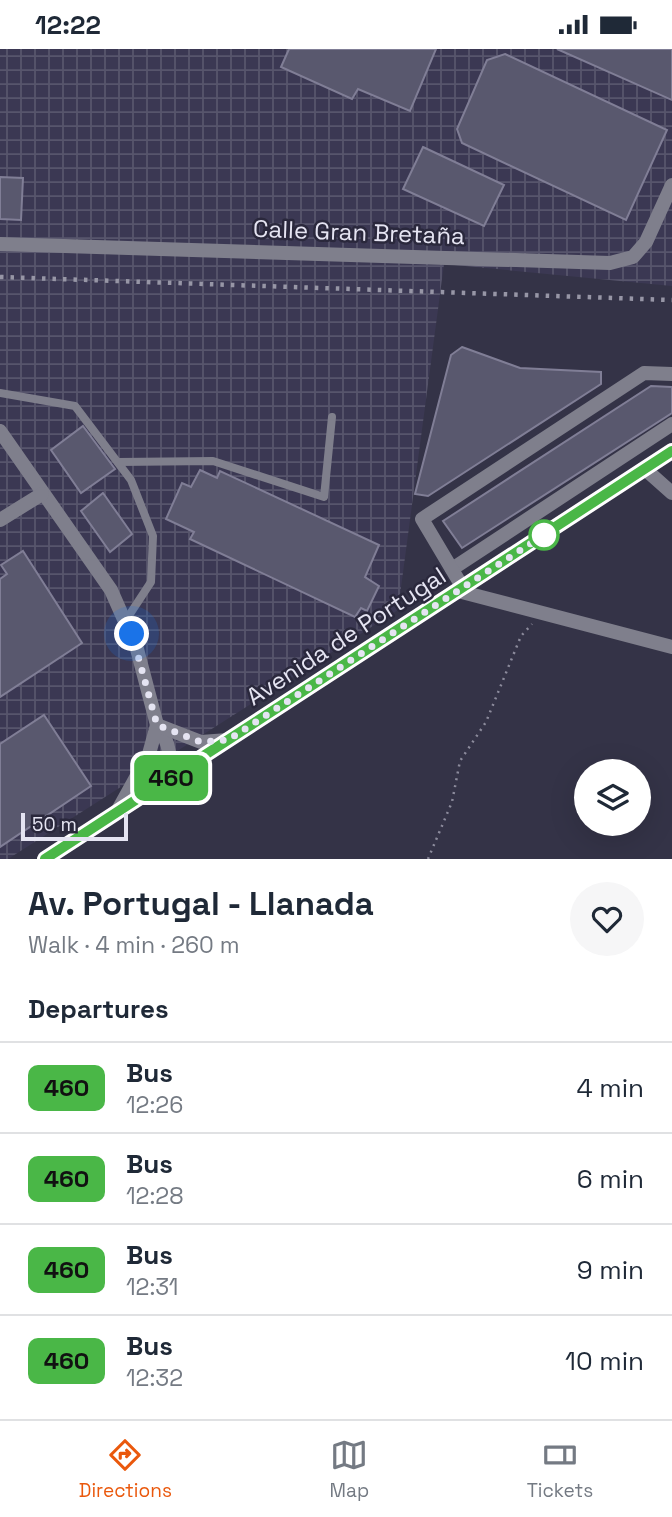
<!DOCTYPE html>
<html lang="en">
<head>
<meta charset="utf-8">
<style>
	:root { --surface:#fff; --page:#f6f6f7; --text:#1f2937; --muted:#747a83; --line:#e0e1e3; --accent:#ea580c }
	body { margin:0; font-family:"Space Grotesk",sans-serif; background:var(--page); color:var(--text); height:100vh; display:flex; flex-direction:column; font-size:26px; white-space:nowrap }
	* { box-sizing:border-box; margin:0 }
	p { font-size:23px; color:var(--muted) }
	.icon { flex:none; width:38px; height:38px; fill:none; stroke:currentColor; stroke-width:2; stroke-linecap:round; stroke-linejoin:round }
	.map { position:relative; height:810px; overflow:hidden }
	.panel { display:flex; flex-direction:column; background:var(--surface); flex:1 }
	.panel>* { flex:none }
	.badge { padding:0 14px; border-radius:10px; font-size:24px; line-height:46px }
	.fabs { position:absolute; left:574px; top:710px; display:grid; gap:14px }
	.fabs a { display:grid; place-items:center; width:77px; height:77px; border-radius:50%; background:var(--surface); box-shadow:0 7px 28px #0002; font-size:35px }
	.scale { position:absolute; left:21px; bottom:18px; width:107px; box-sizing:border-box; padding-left:7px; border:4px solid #e5e4f2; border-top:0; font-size:19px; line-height:24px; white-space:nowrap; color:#e5e4f2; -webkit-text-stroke:5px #2a283c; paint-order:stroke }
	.you { position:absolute; width:35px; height:35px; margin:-18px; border:5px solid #fff; border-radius:50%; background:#1a73e8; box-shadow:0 0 0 10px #1a73e833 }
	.map>.badge { position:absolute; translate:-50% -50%; box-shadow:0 0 0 4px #fff }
	h2 { padding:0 28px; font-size:26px; line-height:63px }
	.round { display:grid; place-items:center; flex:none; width:74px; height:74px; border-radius:37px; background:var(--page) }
	.headline { display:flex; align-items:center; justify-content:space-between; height:119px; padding:0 28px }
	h1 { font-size:33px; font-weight:800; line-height:52px }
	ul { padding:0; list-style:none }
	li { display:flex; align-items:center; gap:21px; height:91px; padding:0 28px; border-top:2px solid var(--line) }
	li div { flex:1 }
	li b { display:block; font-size:26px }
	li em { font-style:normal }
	li .badge { min-width:77px; font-weight:700; text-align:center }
	.status { display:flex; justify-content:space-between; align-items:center; height:49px; padding:0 35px; background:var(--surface); direction:ltr }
	.status svg { height:19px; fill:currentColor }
	.tabs { display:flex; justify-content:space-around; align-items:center; height:98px; border-top:2px solid var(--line); background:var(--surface); font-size:19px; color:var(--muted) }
	.tabs a { display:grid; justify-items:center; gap:4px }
	.tabs .active { color:var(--accent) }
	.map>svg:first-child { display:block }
	.industrial { fill:url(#industrial-grid) }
	.building { fill:#59586e; stroke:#807e96; stroke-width:2 }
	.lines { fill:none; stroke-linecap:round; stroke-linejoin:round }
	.path { stroke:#8c8b9c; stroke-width:2.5; stroke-dasharray:2 5; stroke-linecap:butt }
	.service { stroke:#7f7f8c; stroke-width:8 }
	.minor { stroke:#7f7f8c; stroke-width:14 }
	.tertiary { stroke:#7f7f8c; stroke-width:14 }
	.rail { stroke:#9796a6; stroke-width:4.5; stroke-dasharray:3.5 7; stroke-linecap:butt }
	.line-casing { stroke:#fff; stroke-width:16 }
	.line { stroke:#4ab747; stroke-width:10 }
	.walk { stroke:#e5e4f2; stroke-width:7; stroke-dasharray:0 12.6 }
	.stop-dot { fill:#fff; stroke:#4ab747; stroke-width:3.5 }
	.labels { text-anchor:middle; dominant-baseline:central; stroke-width:5; stroke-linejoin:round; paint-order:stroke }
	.street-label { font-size:24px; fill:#e5e4f2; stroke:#2a283c }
</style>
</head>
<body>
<div class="status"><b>12:22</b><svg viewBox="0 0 49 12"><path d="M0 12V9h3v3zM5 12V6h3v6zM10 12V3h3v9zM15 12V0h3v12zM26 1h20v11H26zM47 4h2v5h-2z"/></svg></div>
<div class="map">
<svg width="672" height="810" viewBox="0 0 672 810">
	<defs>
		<pattern id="industrial-grid" width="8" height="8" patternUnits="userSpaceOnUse" patternTransform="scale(1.75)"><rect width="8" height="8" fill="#3b3853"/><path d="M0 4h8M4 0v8" fill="none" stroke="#57556c"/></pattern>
	</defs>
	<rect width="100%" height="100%" fill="#343347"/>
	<path class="industrial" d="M0,0H672V237L444,215L398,561L8,810H0Z"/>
	<g class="building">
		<path d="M289,0H436L410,62L358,40L352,50L281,18Z"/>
		<path d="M557,0H672V51Z"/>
		<path d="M505,5L667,81L626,171L462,94L457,80L487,11Z"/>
		<path d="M423,98L504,136L484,177L403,140Z"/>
		<path d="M0,128L23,129L21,171L0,170Z"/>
		<path d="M462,298L520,319L601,323V335L428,447L415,445L451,306Z"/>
		<path d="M651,337L672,338V364L462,499L443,472Z"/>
		<path d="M83,377L115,420L81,444L51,401Z"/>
		<path d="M200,421L217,429L220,422L379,496L365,528L379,537L367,562L361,559L355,568L190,490L194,483L166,470L182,434L191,438Z"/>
		<path d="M103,444L132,485L110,503L81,462Z"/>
		<path d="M23,502L82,594L0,648V530L7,525L1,516Z"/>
		<path d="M44,666L91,737L0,798V695Z"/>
	</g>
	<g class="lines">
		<path class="path" d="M428,810L452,753L460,712L486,673L521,587L532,575"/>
		<g class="service">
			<path d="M0,344L75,357L131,431L153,487L151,533L126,571"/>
			<path d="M118,413L213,412L324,448L332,368"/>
		</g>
		<g class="minor">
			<path d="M0,195L610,214L633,208L646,193L672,136"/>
			<path d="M0,382L111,541L137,600L157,676C171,695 172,710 166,733"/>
			<path d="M645,420L672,444"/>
			<path d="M0,471L42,445"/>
			<path d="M452,520L672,375"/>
			<path d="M463,539L422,470L644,324L672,325"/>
			<path d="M458,542L672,598"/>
			<path d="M117,763L149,705L157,676L201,693L228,691"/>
		</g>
		<path class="tertiary" d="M45,810L672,402"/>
		<path class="rail" d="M0,228L672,251"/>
	</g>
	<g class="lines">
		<defs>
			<path id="line" d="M45,810L672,402"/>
		</defs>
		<use href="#line" class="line-casing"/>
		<use href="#line" class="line"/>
		<path class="walk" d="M132,585L157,676L201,693L228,691L550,482L544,486"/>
	</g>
	<circle class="stop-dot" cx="544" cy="486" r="14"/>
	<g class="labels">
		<g class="street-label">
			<text transform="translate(359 183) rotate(2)">Calle Gran Bretaña</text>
			<text transform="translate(346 587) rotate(-33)">Avenida de Portugal</text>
		</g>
	</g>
</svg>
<div class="fabs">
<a><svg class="icon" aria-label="layers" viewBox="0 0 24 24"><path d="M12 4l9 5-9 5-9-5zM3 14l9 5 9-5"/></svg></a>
</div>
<div class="scale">50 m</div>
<div class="you" style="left:132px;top:585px"></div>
<b class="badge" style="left:171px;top:729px;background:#4ab747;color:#111">460</b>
</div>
<section class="panel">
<div class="headline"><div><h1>Av. Portugal - Llanada</h1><p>Walk · 4 min · 260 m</p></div><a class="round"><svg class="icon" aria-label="heart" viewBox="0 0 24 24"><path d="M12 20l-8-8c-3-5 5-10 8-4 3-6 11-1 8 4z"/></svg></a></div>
<h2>Departures</h2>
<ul>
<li><span class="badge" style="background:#4ab747;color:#111">460</span><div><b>Bus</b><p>12:26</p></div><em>4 min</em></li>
<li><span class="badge" style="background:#4ab747;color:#111">460</span><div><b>Bus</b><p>12:28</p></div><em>6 min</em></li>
<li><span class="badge" style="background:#4ab747;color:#111">460</span><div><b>Bus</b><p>12:31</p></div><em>9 min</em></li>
<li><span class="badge" style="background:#4ab747;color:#111">460</span><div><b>Bus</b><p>12:32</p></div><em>10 min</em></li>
</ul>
</section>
<nav class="tabs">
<a class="active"><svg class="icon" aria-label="directions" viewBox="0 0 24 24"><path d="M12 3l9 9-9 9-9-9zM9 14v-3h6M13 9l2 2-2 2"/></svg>Directions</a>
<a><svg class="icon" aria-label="map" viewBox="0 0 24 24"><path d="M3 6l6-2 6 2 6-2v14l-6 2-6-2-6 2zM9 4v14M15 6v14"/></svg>Map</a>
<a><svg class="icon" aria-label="tickets" viewBox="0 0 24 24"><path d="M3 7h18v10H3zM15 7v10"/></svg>Tickets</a>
</nav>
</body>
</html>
